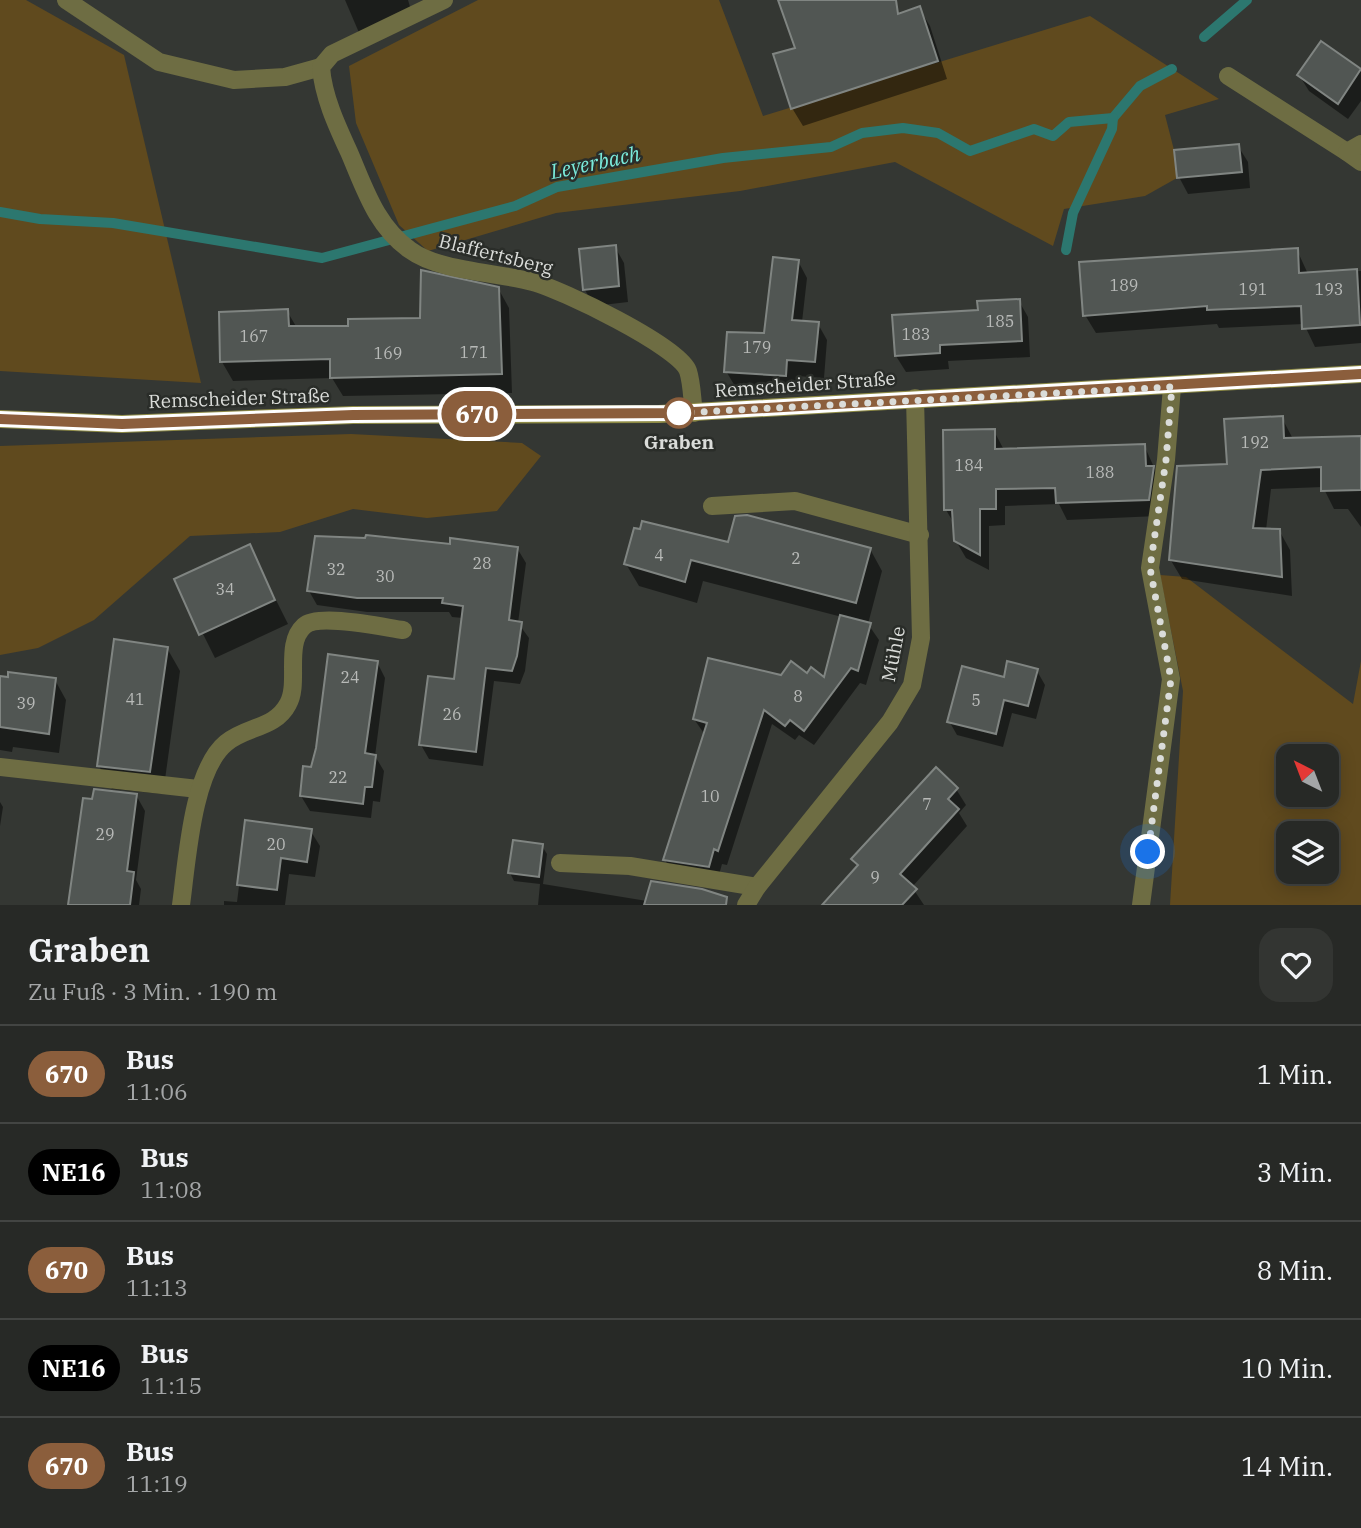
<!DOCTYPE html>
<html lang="de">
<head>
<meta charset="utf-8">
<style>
	:root { --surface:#272926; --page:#333532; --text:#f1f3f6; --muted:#a4a6a7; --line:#434543 }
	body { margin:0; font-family:"IBM Plex Serif",serif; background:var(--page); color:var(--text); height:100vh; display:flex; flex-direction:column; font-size:26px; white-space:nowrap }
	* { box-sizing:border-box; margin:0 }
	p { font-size:23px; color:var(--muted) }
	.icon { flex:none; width:38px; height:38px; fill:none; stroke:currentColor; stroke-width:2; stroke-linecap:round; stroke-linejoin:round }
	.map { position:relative; height:905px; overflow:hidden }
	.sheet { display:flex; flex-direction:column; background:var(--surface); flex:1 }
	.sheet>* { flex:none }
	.badge { padding:0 14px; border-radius:23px; font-size:24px; line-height:46px }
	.needle { width:46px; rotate:318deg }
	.tools { position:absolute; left:1276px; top:744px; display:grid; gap:14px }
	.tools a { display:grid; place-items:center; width:63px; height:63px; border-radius:14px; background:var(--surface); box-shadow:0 4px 18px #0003,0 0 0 2px var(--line); font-size:35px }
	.you { position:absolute; width:35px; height:35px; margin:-18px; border:5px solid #fff; border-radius:50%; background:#1a73e8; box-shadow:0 0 0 10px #1a73e833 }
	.map>.badge { position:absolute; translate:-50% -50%; box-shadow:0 0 0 4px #fff }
	.round { display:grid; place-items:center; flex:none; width:74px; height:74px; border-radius:21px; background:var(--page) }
	.headline { display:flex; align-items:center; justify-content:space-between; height:119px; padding:0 28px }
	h1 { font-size:33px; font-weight:800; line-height:52px }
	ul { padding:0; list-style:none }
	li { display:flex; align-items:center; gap:21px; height:98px; padding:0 28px; border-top:2px solid var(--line) }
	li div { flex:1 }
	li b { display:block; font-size:26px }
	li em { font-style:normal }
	li .badge { min-width:77px; font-weight:700; text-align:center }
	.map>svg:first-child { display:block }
	.green { fill:#604a1e; fill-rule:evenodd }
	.shadow { fill:#0007 }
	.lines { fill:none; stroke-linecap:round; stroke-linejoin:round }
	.stream { stroke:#2c776f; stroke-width:10 }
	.building { fill:#515653; stroke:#808582; stroke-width:2 }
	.service { stroke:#6e6d43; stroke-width:18 }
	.minor { stroke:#6e6d43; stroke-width:18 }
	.secondary { stroke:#8e8b46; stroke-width:18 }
	.line-casing { stroke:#fff; stroke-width:16 }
	.line { stroke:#8b5e3c; stroke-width:10 }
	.walk { stroke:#dadcd9; stroke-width:7; stroke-dasharray:0 12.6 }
	.stop-dot { fill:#fff; stroke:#8b5e3c; stroke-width:3.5 }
	.labels { text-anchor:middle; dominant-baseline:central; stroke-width:5; stroke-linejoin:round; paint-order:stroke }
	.number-label { font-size:16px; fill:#b8bab8 }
	.street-label { font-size:19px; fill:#dadcd9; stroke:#2a2d29 }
	.stop-label { font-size:19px; font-weight:bold; fill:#dadcd9; stroke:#2a2d29 }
	.water-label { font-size:21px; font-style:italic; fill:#7aeadb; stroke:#2a2d29 }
</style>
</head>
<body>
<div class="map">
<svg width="1361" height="905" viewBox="0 0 1361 905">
	<rect width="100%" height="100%" fill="#343733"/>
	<g class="green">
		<path d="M0,0H26L124,55L201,383L0,371Z"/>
		<path d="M478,0H719L763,116L1090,16L1219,99L1165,115L1174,150L1177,178L1145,196L1064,209L1053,246L895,162L740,191L556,213L428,251L399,225L356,123L349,66Z"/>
		<path d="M351,434L522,443L541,456L497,511L427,518L353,509L280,532L190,536L94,620L38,648L0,655V446Z"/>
		<path d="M1160,575L1186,577L1353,704L1361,661V905H1170L1183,691ZM1288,756H1326V794H1288ZM1288,833H1326V872H1288Z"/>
	</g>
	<g class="shadow">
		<path d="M345,0H408L411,10L360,35Z"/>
		<path d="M780,0H878L885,20L919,8L930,26L947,79L803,126L792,108L797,49Z"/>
		<path d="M1322,43L1361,71V101L1348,119L1309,91L1299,75Z"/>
		<path d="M1238,146L1248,162L1250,188L1188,194L1179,177Z"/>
		<path d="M615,247L624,263L628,302L594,306L585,290Z"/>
		<path d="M1297,250L1308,274L1361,271V343L1315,347L1304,324L1219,328L1217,324L1096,333L1085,315Z"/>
		<path d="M798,261L807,278L802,322L818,324L827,340L824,378L796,376L795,391L736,388L726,371L765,335Z"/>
		<path d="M498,288L509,308L512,393L343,396L332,378L233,381L222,362L287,311L297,328H350L422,320Z"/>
		<path d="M1019,301L1028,317L1030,357L948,361L949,369L906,372L896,356L979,312Z"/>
		<path d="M1282,418L1293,439L1361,437V527L1348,509H1334L1323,487L1271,489L1266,530H1279L1290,550L1292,596L1182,579L1170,559L1178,467L1229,466Z"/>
		<path d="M994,431L1004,450L1144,445L1162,485L1158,516L1067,520L1059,504L1005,506V525L989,526V570L966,558L956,541L955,525L946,510Z"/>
		<path d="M729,544L870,549L882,571L868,624L879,640L866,685L860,683L814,745L799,735L795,740L772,724L727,865L722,864L717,882L674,875L665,860L705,735L694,719L782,677L807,675L825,680L842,617L703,581L697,603L639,586L626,564Z"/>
		<path d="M249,546L288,624L215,658L176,580Z"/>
		<path d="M451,546L517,548L526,563L518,623L529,638L525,671L520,684L494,681L483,766L429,759L421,745L455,681L463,618L452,617L449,612H367L317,605L309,591Z"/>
		<path d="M167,648L180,671L163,794L112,789L99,766Z"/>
		<path d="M377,662L385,678L375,756L384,771L380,802L373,801L371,818L310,811L301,796Z"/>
		<path d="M1037,671L1045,685L1036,719L1012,713L1003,747L957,735L949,721L1005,679Z"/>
		<path d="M0,678L55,680L66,700L59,753L13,747L12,752L0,750Z"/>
		<path d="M956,789L966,805L959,813L967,826L912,887L924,905H824L858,867L853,859Z"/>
		<path d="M136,795L145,811L136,880L141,889L139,905H70Z"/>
		<path d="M0,802L3,807L0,826Z"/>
		<path d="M247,822L310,830L320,846L315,877L289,874L285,905H224V901L237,902Z"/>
		<path d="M542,846L547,854L543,884L647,901L709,905H538L540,884L514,881L510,873Z"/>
	</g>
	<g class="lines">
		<g class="stream">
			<path d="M1204,37L1247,0"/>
			<path d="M0,212L40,219L113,223L322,258L515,206L557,187L723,158L831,147L862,133L903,128L938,133L970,151L1034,129L1053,136L1069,122L1113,118L1140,86L1172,69"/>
			<path d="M1066,250L1073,213L1112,129L1113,118"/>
		</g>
	</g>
	<g class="building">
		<path d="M778,0H896L898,14L920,6L938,61L791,109L773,54L795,48Z"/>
		<path d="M1321,41L1361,69L1338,104L1297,75Z"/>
		<path d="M1239,144L1242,172L1177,178L1174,150Z"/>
		<path d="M616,245L619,286L583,290L579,249Z"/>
		<path d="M1298,248L1299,273L1357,269L1360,325L1302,329L1301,306L1207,310V306L1083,316L1079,262Z"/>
		<path d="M773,257L799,260L792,320L819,322L815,362L787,360L786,376L724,372L727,332L764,333Z"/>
		<path d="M421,270L499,287L502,374L330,378V359L220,362L219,312L288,309L289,326H348V319L420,318Z"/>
		<path d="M1020,299L1022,341L940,345V353L895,356L892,315L978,310L977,301Z"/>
		<path d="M1283,416L1284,438L1361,436V490L1321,491V467L1261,470L1253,528L1280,529L1282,577L1169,560L1177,466L1227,464L1224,419Z"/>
		<path d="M995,429V449L1145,444L1146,466H1154L1149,500L1056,503L1055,488L996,489V509H980V555L954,541L952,510H944L943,430Z"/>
		<path d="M747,515L871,548L856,603L691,560L685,582L624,564L634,528L640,529L642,521L728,542L735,516Z"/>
		<path d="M366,535L450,544V538L518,547L509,620L522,622L517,656L512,671L486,668L476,752L419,745L428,676L454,679L463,606L442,603L443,598H357L307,591L315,536L365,538Z"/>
		<path d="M250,544L275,600L199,635L174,579Z"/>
		<path d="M840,615L871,623L858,671L851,668L804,731L790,720L785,726L764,710L718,851L714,849L709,867L663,860L707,723L693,719L708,658L781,675L791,661L807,673L811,667L824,677Z"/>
		<path d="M114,639L168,647L150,772L97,766Z"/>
		<path d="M328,654L378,661L365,753L376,755L372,787H365L363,804L300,796L303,766L311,767L316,748Z"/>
		<path d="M1007,661L1038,669L1028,706L1004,700L996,734L947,722L962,666L1004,677Z"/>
		<path d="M8,672L56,678L49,734L0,727V676L8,677Z"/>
		<path d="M936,767L958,788L948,799L959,809L900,874L917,889L902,905H822L858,865L851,859Z"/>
		<path d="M94,789L137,794L127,871L134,872L130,905H68L83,798L92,799Z"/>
		<path d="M245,820L312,829L307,862L281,858L277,890L237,885Z"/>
		<path d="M513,840L543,844L539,877L508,873Z"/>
		<path d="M651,881L702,889L727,897L726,905H644Z"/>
	</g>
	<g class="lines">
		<g class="service">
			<path d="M66,0L159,62L234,80L285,77L321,67"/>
			<path d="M1228,76L1347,152"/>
			<path d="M1361,144L1347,152L1361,162"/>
			<path d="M712,506L795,501L920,535"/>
			<path d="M560,863L630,866L757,887"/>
			<path d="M1141,905L1171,679L1150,568L1166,460L1172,387"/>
		</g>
		<g class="minor">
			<path d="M444,0L332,54L321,67C323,96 337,126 349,152C365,189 376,226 410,250C440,272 497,272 533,282C560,289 679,346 688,371C692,383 692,400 694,413"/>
			<path d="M0,767L198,789"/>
			<path d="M181,905C187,862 192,771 226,743C246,726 275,729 288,704C300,683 284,644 304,626C318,613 382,627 403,630"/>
			<path d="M746,905L757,887L890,722L912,685L921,638L915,398"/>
		</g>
		<path class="secondary" d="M0,419L122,424L353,415L659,414L1361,374"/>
	</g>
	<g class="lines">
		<defs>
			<path id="line" d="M0,419L122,424L353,415L677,413L1361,374"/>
		</defs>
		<use href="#line" class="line-casing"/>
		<use href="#line" class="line"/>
		<path class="walk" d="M679,413L1172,387L1166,460L1150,568L1171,679L1148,852"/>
	</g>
	<circle class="stop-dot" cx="679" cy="413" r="14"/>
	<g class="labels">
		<g class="number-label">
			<text x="1124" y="285">189</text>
			<text x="1253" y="289">191</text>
			<text x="1329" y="289">193</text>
			<text x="1000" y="321">185</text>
			<text x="916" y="334">183</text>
			<text x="254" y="336">167</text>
			<text x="757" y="347">179</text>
			<text x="474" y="352">171</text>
			<text x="388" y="353">169</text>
			<text x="1255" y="442">192</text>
			<text x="969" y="465">184</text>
			<text x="1100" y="472">188</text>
			<text x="659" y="555">4</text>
			<text x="796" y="558">2</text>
			<text x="482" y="563">28</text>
			<text x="336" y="569">32</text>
			<text x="385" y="576">30</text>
			<text x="225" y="589">34</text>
			<text x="350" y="677">24</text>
			<text x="798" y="696">8</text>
			<text x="135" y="699">41</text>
			<text x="976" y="700">5</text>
			<text x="26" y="703">39</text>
			<text x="452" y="714">26</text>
			<text x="338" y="777">22</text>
			<text x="710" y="796">10</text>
			<text x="927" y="804">7</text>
			<text x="105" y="834">29</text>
			<text x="276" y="844">20</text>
			<text x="875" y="877">9</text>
		</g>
		<g class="street-label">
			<text transform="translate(496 254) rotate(14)">Blaffertsberg</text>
			<text transform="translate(805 384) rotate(-4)">Remscheider Straße</text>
			<text transform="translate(239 398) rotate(-2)">Remscheider Straße</text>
			<text transform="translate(893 654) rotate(-79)">Mühle</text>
		</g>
		<g class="stop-label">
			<text x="679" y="442">Graben</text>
		</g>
		<g class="water-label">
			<text transform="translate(595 162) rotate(-12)">Leyerbach</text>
		</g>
	</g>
</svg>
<div class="tools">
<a><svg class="needle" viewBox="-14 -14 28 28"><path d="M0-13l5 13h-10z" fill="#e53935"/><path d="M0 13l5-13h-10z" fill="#a4a6a7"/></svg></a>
<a><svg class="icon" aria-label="layers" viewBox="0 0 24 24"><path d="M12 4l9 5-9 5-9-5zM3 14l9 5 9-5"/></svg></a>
</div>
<div class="you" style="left:1148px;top:852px"></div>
<b class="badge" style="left:477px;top:414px;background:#8b5e3c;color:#fff">670</b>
</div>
<section class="sheet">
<div class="headline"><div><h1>Graben</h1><p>Zu Fuß · 3 Min. · 190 m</p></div><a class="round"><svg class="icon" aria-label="heart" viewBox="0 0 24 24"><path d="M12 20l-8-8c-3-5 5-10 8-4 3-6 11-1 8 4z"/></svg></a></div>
<ul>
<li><span class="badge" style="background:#8b5e3c;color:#fff">670</span><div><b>Bus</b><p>11:06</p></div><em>1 Min.</em></li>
<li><span class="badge" style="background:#000;color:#fff">NE16</span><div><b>Bus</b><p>11:08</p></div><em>3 Min.</em></li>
<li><span class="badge" style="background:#8b5e3c;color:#fff">670</span><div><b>Bus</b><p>11:13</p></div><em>8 Min.</em></li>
<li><span class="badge" style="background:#000;color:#fff">NE16</span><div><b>Bus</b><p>11:15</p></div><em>10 Min.</em></li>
<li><span class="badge" style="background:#8b5e3c;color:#fff">670</span><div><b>Bus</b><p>11:19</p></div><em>14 Min.</em></li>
</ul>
</section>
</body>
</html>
